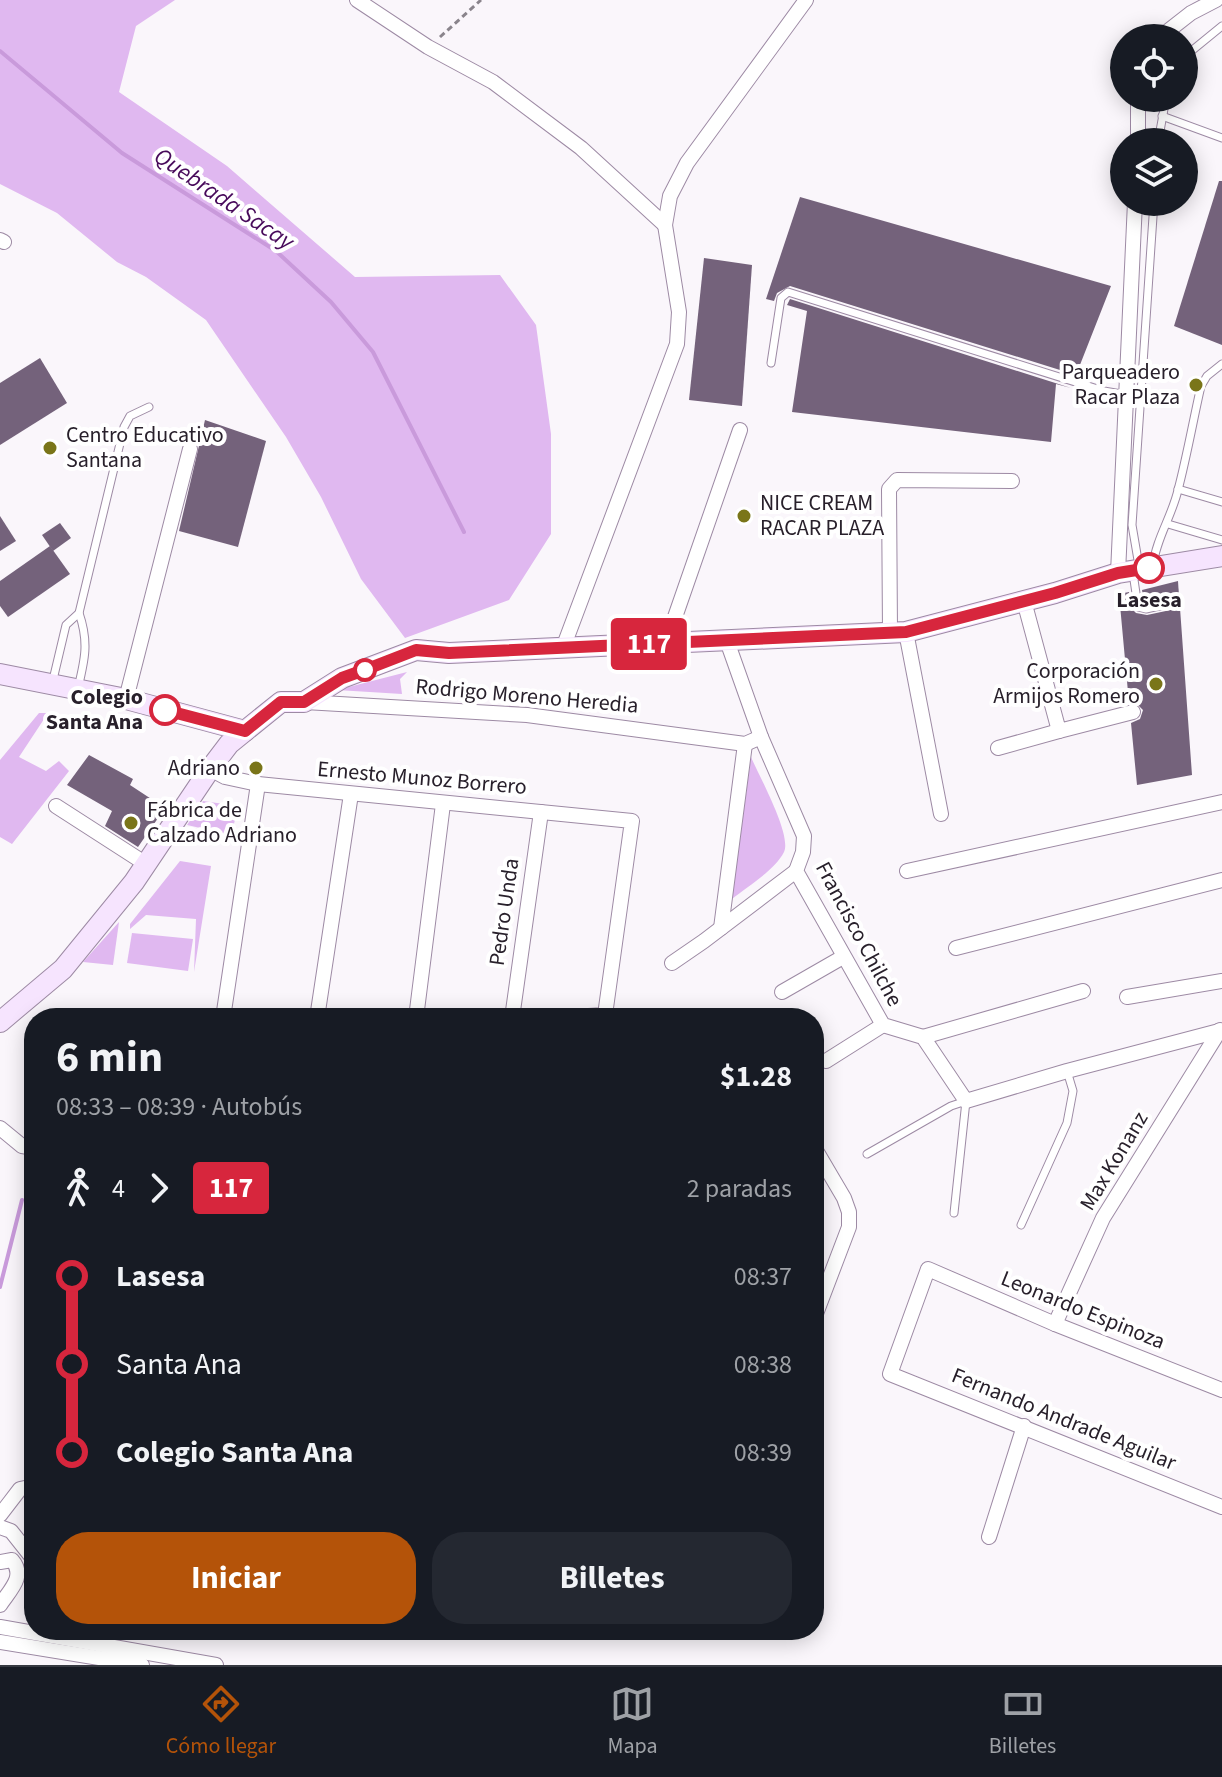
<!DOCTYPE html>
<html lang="es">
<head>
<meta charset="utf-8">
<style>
	:root { --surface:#171b24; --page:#242831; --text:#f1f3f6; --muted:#9ea1a6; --line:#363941; --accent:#b45309 }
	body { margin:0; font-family:"Source Sans 3",sans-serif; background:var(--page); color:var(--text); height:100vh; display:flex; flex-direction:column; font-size:30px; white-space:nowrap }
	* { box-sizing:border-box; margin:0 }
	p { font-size:26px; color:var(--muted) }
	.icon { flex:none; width:44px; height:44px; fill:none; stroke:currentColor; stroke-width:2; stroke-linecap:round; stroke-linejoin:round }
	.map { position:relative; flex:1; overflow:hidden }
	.drawer { position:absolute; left:24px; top:1008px; width:800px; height:632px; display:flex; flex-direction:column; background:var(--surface); border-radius:32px; box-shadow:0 4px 20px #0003 }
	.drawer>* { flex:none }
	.badge { padding:0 16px; border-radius:6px; font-size:28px; line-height:52px }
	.controls { position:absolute; left:1110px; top:24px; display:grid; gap:16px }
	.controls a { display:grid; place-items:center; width:88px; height:88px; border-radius:50%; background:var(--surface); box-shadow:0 4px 20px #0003; font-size:40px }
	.map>.badge { position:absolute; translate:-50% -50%; box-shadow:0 0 0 4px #fff }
	.legs { display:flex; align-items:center; gap:12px; height:88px; padding:0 32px; font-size:26px }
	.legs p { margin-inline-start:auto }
	.summary { display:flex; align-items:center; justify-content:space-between; height:136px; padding:0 32px }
	h1 { font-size:44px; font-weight:700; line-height:60px }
	.primary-button { display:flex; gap:16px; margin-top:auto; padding:16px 32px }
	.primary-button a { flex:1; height:92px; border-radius:32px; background:var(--accent); color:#fff; font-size:32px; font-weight:700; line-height:92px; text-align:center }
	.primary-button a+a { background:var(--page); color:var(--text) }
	ul { padding:0 32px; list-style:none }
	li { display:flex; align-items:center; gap:28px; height:88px; font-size:30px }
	li i { display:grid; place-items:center; width:12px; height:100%; margin:0 10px; background:currentColor }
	li i::after { content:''; width:20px; height:20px; margin:-10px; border:6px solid; border-radius:50%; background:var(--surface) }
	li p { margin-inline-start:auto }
	li:first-child i { background:linear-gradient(#0000 50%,currentColor 0) }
	li:last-child i { background:linear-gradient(currentColor 50%,#0000 0) }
	.dock { display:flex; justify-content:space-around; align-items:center; height:112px; border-top:2px solid var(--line); background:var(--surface); font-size:22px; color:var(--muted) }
	.dock a { display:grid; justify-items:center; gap:4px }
	.dock .current { color:var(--accent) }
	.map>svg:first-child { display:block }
	.green { fill:#e0b8f0 }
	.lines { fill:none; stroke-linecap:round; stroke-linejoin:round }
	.stream { stroke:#c99adb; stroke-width:4 }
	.building { fill:#74627b }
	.lane-casing { stroke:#9d8aa4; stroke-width:9 }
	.street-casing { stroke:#9d8aa4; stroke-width:16 }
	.secondary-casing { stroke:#9d8aa4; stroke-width:22 }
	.path { stroke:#8a848c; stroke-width:3; stroke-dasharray:6 4; stroke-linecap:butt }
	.lane { stroke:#fff; stroke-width:7 }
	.street { stroke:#fff; stroke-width:14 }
	.secondary { stroke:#f6e4fe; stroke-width:20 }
	.line-1-casing { stroke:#fff; stroke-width:18 }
	.line-1 { stroke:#d7263d; stroke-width:12 }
	.poi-dot { fill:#7a7519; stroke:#fff; stroke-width:3 }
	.stop-1-dot { fill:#fff; stroke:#d7263d; stroke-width:4 }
	.labels { text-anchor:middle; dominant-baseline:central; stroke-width:8; stroke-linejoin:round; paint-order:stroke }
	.poi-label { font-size:22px; fill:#28202b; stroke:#fff; text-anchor:end }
	.stop-label { font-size:22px; font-weight:bold; fill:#28202b; stroke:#fff }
	.street-label { font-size:22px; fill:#28202b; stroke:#fff }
	.water-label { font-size:24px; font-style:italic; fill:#47095a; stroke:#fff }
</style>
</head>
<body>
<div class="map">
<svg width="1222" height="1665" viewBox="0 0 1222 1665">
	<rect width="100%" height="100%" fill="#faf6fb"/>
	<g class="green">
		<path d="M0,0H175L136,26L119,92L227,166L355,277L500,275L536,325L551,434V534L509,600L405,638L361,579L321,497L286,437L206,320L146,277L117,262L57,213L0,184Z"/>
		<path d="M407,672L400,679L402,694L337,690Z"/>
		<path d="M39,713H48L19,757L46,771L59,761L69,771L12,844L0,837V760Z"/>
		<path d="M751,757C759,776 792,835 784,852C775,870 748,886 732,899Z"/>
		<path d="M203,801L231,805L236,816L231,835L187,825Z"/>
		<path d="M180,861L211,866L194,972L196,919L146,915L130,929V924Z"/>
		<path d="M119,922L113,965L83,962Z"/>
		<path d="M132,933L193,939L188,971L127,963Z"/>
	</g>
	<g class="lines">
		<g class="stream">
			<path d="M0,51L122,153L276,251L331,302L373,352L464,532"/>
			<path d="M0,1287L22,1200"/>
		</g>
	</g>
	<g class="building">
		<path d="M1219,181H1222V345L1174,326Z"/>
		<path d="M800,197L1111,286L1076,375L790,286L777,293L774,301L766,299Z"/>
		<path d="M704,258L752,265L742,406L689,400Z"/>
		<path d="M790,299L1071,388L1056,384L1051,442L792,412L807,311L787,305Z"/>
		<path d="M40,358L67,403L0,445V383Z"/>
		<path d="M205,420L266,441L238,547L179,531Z"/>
		<path d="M0,516L16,541L0,551Z"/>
		<path d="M60,523L71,538L53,551L42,535Z"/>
		<path d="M50,546L70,574L8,617L0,606V581Z"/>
		<path d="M1178,581L1179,596L1144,602L1142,590Z"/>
		<path d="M1129,592L1132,609L1136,613L1147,615L1180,608L1192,775L1137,785L1131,723L1140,719L1143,710L1136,703H1129L1119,594Z"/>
		<path d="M89,755L133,779L130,785L165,808L138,847L105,826L112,811L67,785Z"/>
	</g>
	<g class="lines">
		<defs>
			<g id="lane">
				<path d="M1184,57L1222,26"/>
				<path d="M1162,116L1222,138"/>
				<path d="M1158,142L1166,98"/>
				<path d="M771,363L781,298L788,292L1104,391L1127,395"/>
				<path d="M1178,489L1222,502"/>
				<path d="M1168,524L1222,540"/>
				<path d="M1153,565C1156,539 1172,516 1178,490C1187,456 1193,421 1201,386L1207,376L1222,364"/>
				<path d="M1139,566L1132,525L1154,202"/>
				<path d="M1133,573L1138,607L1146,609L1177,602"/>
				<path d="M52,684L66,625L79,613"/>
				<path d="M78,688C85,659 89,642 79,613L124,427L130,416L149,407"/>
				<path d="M867,1154L951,1106L966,1101L954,1213"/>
				<path d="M1021,1225L1067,1123L1073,1091L1067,1071"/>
			</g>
			<g id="street">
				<path d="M357,0L428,47L493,82L581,148L665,225"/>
				<path d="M1159,38L1191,13L1216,0"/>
				<path d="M1138,98V142"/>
				<path d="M0,240L4,242"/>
				<path d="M1118,573L1135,202"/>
				<path d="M1024,601L1059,731L1133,712"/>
				<path d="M890,631L889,489L897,480L1012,481"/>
				<path d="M906,632L941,814"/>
				<path d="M727,641L761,737L804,836L803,852L796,871L883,1025L923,1037L966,1101L1067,1071L1219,1031"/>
				<path d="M666,643L740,430"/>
				<path d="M563,648L677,344L679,312L665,225L670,196L687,163L806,0"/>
				<path d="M126,699L190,449"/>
				<path d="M305,702L527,715L745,744L761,737"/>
				<path d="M998,748L1059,731"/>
				<path d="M210,769L225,777L258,784L632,821L605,1015L555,1018"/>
				<path d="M56,806L146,864"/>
				<path d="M907,871L1222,802"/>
				<path d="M721,928L745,744"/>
				<path d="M956,948L1222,880"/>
				<path d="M672,963L704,941L796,871"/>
				<path d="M782,992L843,957"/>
				<path d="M1127,997L1222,981"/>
				<path d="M223,1018L258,784"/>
				<path d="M317,1018L351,794"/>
				<path d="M416,1018L443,804"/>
				<path d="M512,1018L541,812"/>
				<path d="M923,1037L1083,991"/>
				<path d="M826,1061L883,1025"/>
				<path d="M0,1128L22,1146L34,1148"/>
				<path d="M814,1147L844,1198L849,1212V1227L814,1319"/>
				<path d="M1055,1324L1103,1218L1220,1030"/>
				<path d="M1222,1390L1055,1324L928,1269L890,1374L1222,1507"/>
				<path d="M0,1515L20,1489L34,1486"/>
				<path d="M0,1527L11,1531L34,1560"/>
				<path d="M989,1537L1024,1426"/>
				<path d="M0,1562L12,1560C26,1576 10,1590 0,1605"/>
				<path d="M0,1627L216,1665"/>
				<path d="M0,1642L142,1665"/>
			</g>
			<g id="secondary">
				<path d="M0,674L126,699L245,731"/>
				<path d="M0,1022L63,969L134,882L210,769L229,744L245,731L281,702H304L342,678L416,650L449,653L906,632L1055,593L1118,573L1222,556"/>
			</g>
		</defs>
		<use href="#lane" class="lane-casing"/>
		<use href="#street" class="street-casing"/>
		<use href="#secondary" class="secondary-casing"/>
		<path class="path" d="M440,37L481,0"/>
		<use href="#lane" class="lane"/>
		<use href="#street" class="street"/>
		<use href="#secondary" class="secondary"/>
	</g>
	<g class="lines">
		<defs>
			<path id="line-1" d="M165,710L245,731L281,702H304L342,678L367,669L416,650L449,653L906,632L1055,593L1118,573L1149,568"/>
		</defs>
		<use href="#line-1" class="line-1-casing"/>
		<use href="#line-1" class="line-1"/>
	</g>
	<g class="poi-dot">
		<circle cx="1196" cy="385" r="8"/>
		<circle cx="50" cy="448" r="8"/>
		<circle cx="744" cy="516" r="8"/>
		<circle cx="1156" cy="684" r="8"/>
		<circle cx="256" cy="768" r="8"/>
		<circle cx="131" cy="823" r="8"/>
	</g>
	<g class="stop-1-dot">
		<circle cx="1149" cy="568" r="14"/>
		<circle cx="365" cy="670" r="10"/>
		<circle cx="165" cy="710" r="14"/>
	</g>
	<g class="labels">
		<g class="poi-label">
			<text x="1180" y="372">Parqueadero<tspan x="1180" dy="25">Racar Plaza</tspan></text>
			<text x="66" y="435" text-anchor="start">Centro Educativo<tspan x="66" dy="25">Santana</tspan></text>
			<text x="760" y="503" text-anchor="start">NICE CREAM<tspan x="760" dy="25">RACAR PLAZA</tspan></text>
			<text x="1140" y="671">Corporación<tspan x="1140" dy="25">Armijos Romero</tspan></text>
			<text x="240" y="768">Adriano</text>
			<text x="147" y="810" text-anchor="start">Fábrica de<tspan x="147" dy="25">Calzado Adriano</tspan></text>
		</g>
		<g class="stop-label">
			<text x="1149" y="600">Lasesa</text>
			<text x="143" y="697" text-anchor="end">Colegio<tspan x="143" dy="25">Santa Ana</tspan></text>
		</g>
		<g class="street-label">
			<text transform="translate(527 696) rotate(5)">Rodrigo Moreno Heredia</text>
			<text transform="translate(422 778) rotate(5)">Ernesto Munoz Borrero</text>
			<text transform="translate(504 912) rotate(-82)">Pedro Unda</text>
			<text transform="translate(859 934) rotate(62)">Francisco Chilche</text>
			<text transform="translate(1114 1161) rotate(-59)">Max Konanz</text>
			<text transform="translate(1083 1310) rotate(22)">Leonardo Espinoza</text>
			<text transform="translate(1064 1419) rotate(22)">Fernando Andrade Aguilar</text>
		</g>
		<g class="water-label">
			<text transform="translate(224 199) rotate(34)">Quebrada Sacay</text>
		</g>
	</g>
</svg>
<div class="controls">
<a><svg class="icon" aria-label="locate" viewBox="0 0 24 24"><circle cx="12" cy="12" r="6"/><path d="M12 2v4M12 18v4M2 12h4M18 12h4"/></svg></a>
<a><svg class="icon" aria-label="layers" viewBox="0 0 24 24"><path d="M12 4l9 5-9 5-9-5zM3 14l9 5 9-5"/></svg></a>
</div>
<b class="badge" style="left:649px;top:644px;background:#d7263d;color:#fff">117</b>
<section class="drawer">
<div class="summary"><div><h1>6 min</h1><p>08:33 – 08:39 · Autobús</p></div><b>$1.28</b></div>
<div class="legs"><svg class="icon" aria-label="walk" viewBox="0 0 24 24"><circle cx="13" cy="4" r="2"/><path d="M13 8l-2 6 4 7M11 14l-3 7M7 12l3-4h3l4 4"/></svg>4<svg class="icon" aria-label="forward" viewBox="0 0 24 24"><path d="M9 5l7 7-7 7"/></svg><b class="badge" style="background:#d7263d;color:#fff">117</b><p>2 paradas</p></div>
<ul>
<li><i style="color:#d7263d"></i><b>Lasesa</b><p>08:37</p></li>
<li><i style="color:#d7263d"></i><span>Santa Ana</span><p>08:38</p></li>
<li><i style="color:#d7263d"></i><b>Colegio Santa Ana</b><p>08:39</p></li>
</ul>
<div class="primary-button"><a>Iniciar</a><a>Billetes</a></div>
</section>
</div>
<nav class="dock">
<a class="current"><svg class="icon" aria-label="directions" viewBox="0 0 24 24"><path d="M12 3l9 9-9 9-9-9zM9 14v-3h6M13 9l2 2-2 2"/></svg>Cómo llegar</a>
<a><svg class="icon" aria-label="map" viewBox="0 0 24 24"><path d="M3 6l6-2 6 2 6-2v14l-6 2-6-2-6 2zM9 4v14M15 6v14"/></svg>Mapa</a>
<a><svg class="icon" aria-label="tickets" viewBox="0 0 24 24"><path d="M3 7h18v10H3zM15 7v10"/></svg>Billetes</a>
</nav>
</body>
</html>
